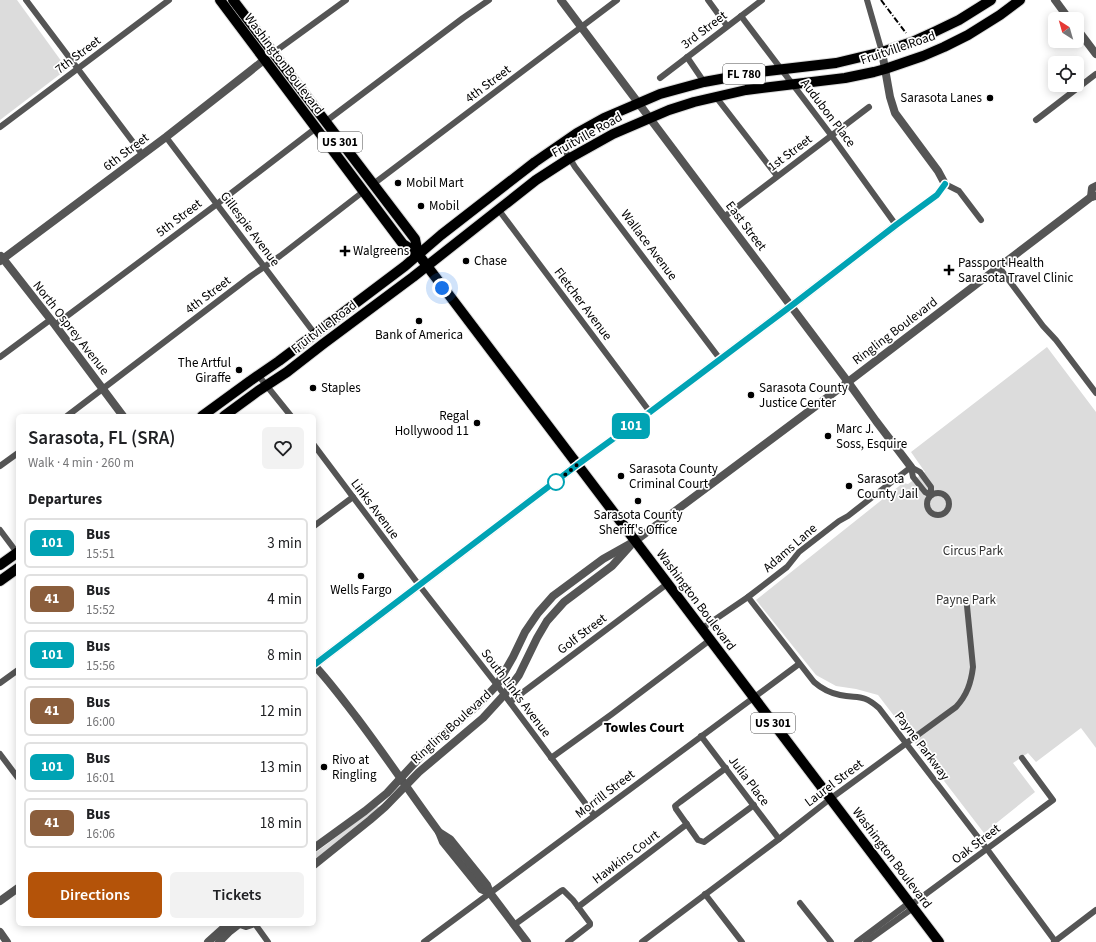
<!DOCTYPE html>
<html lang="en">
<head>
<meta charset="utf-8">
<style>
	:root { --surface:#fff; --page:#f2f2f2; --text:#202124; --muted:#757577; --line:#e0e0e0; --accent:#b45309 }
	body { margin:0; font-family:"Source Sans 3",sans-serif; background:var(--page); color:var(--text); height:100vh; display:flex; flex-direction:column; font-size:15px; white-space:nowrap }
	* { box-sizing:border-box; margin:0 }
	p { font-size:13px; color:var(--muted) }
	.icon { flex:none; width:22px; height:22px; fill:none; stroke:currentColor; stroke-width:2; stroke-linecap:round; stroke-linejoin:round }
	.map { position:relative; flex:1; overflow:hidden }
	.details { position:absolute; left:16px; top:414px; width:300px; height:512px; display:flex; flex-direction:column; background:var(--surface); border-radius:6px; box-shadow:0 2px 10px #0003 }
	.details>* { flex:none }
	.badge { padding:0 8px; border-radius:6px; font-size:14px; line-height:26px }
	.needle { width:26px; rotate:323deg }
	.controls { position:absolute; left:1048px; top:12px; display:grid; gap:8px }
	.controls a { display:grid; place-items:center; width:36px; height:36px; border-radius:6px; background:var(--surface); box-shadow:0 2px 10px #0003; font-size:20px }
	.you { position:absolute; width:20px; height:20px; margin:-10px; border:3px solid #fff; border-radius:50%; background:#1a73e8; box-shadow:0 0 0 6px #1a73e833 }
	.map>.badge { position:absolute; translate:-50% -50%; box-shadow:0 0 0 2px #fff }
	h2 { padding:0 12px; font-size:15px; line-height:36px }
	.round { display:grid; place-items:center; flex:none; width:42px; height:42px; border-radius:6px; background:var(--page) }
	.overview { display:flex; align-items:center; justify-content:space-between; height:68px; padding:0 12px }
	h1 { font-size:19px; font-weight:600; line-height:30px }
	.action { display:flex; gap:8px; margin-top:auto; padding:8px 12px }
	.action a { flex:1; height:46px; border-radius:6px; background:var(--accent); color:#fff; font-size:16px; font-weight:600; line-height:46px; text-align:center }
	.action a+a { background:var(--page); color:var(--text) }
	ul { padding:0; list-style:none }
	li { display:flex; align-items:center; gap:12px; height:50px; margin:0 8px 6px; padding:0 4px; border:2px solid var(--line); border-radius:6px }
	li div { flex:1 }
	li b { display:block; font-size:15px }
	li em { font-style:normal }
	li .badge { min-width:44px; font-weight:700; text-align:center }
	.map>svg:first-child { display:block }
	.green { fill:#dcdcdc }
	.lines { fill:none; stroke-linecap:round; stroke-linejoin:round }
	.primary-casing { stroke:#dbdbdb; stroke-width:12 }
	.minor { stroke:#555; stroke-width:6 }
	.tertiary { stroke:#555; stroke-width:8 }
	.primary { stroke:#000; stroke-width:10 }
	.rail { stroke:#000; stroke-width:2; stroke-dasharray:6 2 1 2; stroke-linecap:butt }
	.line-casing { stroke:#fff; stroke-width:9 }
	.line { stroke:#00a3b4; stroke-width:6 }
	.walk { stroke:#000; stroke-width:4; stroke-dasharray:0 7.2 }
	.poi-dot { fill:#000; stroke:#fff; stroke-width:1.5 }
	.stop-dot { fill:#fff; stroke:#00a3b4; stroke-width:2 }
	.labels { text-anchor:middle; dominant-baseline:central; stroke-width:3.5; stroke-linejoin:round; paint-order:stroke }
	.shield { fill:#fff; stroke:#4c4c4c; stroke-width:1 }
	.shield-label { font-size:12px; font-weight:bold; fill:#000 }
	.street-label { font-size:13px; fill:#000; stroke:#fff }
	.poi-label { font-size:13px; fill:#000; stroke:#fff; text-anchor:start }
	.park-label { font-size:13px; fill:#333; stroke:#fff }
	.neighbourhood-label { font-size:14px; font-weight:bold; fill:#000; stroke:#fff }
</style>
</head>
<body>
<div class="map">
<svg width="1096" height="942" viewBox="0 0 1096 942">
	<rect width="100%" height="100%" fill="#fff"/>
	<g class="green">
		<path d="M0,0H17L67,69L0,120Z"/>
		<path d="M1047,347L1096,412V748L1081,728L1036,762L1028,753L1013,763L1035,792L984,833L878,695L856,689L836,686L816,675L756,600L903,483L908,484L925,472L911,452Z"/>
		<path d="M377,806L379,807L354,831L314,862V854Z"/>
	</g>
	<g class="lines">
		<defs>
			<g id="primary">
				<path d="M220,0L403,244L418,254L939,942"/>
				<path d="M233,0L415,239L418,254"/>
				<path d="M202,416L250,381L279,361L405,266L441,235L535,162L577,133L604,118L660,94L704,82L759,72L836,63L882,52L912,42L934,32L959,20L991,0"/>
				<path d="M224,416L258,391L287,372L323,344L413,277L536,180L570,158L613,134L669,110L694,102L746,90L845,78L874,72L885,69L923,56L944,47L968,35L1000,15L1020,0"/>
				<path d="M0,565L18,552"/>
				<path d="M0,581L18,568"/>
			</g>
		</defs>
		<use href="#primary" class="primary-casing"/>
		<g class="minor">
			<path d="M26,0L142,154"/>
			<path d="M708,0L727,26"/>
			<path d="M867,0L882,52"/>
			<path d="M741,16L831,135L896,225"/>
			<path d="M273,53L346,0"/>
			<path d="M687,57L704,82"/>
			<path d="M660,78L762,0"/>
			<path d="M716,97L777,176"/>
			<path d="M1036,120L1096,74"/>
			<path d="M325,122L463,18L489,0"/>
			<path d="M0,127L169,0"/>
			<path d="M166,137L315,334"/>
			<path d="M561,144L575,167L720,359"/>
			<path d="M945,184L959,191L981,220"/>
			<path d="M372,185L617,0"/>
			<path d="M498,209L650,412"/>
			<path d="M724,217L869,107"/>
			<path d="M999,267L1043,326L1056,340L1096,393"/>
			<path d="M55,325L217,204L316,128"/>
			<path d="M0,357L50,320"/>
			<path d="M258,375L291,416"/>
			<path d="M67,416L251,276L280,256L364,191"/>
			<path d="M314,445L419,585L497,685L594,815"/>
			<path d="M0,466L18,453"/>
			<path d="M911,467L920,472L931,487V495L925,492L913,477Z"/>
			<circle cx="938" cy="504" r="11"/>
			<path d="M314,526L353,497"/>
			<path d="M0,530L18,554"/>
			<path d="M748,597L814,682C822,689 830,693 840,695C858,699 862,693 879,708L987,849L1055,941"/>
			<path d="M701,629L748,597L787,567L799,552L839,521L848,516L911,467"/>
			<path d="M0,683L18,670"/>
			<path d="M510,702L667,584"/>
			<path d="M701,736L779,839"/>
			<path d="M0,754L18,778"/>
			<path d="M551,758L612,714L710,640"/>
			<path d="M726,768L680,802L675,806L676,809L698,840L704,842L754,805"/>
			<path d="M705,894L742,942"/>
			<path d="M800,903L831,942"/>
			<path d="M911,905L1053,800L1022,758"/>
			<path d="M578,907L687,824"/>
			<path d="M255,924L268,942"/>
			<path d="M514,925L561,891L563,890L573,900L590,923V925L568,942"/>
			<path d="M424,942L799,664"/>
			<path d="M642,942L779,839L830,799L956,707C967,695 971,683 973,667L967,606"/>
			<path d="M857,942L909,903"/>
			<path d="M866,942L913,908"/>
			<path d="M1054,942L1096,910"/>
		</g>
		<g class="tertiary">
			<path d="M561,0L848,382L876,421L911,467"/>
			<path d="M1055,0L1069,19"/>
			<path d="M1077,29L1096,54"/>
			<path d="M1091,197L1092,188L1096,186"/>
			<path d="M1,256L55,325L123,416"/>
			<path d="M0,261L166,137L249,72L264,60"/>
			<path d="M314,665L577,465L650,412L791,306L896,225L937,195L945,184L938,171L895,113L890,97L882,52"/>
			<path d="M314,665C330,682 343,700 357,718C385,755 411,794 439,832L443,842L481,889L490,893"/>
			<path d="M439,832L450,839L487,885L490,893L527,942"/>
			<path d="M314,848L365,811L387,793L432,744L478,705L497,685L513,657L525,632L538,613L553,596L603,559L635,541L848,382L1091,197L1096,196"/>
			<path d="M314,865L370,820L385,807L419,772L483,718L504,695L519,675L537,638L547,621L564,602L612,566L630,546"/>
			<path d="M0,901L18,888"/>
			<path d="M240,924L246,926L252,924"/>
			<path d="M0,932L7,942"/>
			<path d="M208,942L228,924"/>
			<path d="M219,942L230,931L239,924"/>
		</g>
		<use href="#primary" class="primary"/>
		<path class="rail" d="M881,0L906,33"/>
	</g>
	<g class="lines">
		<defs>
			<path id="line" d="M314,665L577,465L650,412L791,306L896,225L937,195L945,184"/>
		</defs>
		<use href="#line" class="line-casing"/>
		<use href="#line" class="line"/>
		<path class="walk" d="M442,288L577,465L556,482"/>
	</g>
	<g class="poi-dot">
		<circle cx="990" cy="98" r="4"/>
		<circle cx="398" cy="183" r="4"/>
		<circle cx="421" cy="206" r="4"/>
		<path d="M343 245h4v4h4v4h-4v4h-4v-4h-4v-4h4z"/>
		<circle cx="466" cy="261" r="4"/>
		<path d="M947 264h4v4h4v4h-4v4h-4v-4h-4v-4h4z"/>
		<circle cx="419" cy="321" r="4"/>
		<circle cx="239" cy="370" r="4"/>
		<circle cx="313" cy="388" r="4"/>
		<circle cx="751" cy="395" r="4"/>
		<circle cx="477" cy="423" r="4"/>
		<circle cx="828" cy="436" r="4"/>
		<circle cx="621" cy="476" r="4"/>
		<circle cx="849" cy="486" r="4"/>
		<circle cx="638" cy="501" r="4"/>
		<circle cx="361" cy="576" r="4"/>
		<circle cx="324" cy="767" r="4"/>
	</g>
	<circle class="stop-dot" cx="556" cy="482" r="8"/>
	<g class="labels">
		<g class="shield">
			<rect x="723" y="64" width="42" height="20" rx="3"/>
			<rect x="318" y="132" width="44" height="20" rx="3"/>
			<rect x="751" y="713" width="44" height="20" rx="3"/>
		</g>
		<g class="shield-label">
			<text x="744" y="74">FL 780</text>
			<text x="340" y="142">US 301</text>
			<text x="773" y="723">US 301</text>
		</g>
		<g class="street-label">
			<text transform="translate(704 30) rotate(-37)">3rd Street</text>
			<text transform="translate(898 48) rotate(-19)">Fruitville Road</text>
			<text transform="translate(78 55) rotate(-37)">7th Street</text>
			<text transform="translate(284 64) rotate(53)">Washington Boulevard</text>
			<text transform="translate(488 84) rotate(-37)">4th Street</text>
			<text transform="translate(828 113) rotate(53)">Audubon Place</text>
			<text transform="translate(587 135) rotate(-29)">Fruitville Road</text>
			<text transform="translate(126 152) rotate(-37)">6th Street</text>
			<text transform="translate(790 153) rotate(-37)">1st Street</text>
			<text transform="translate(179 218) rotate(-37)">5th Street</text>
			<text transform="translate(746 226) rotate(53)">East Street</text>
			<text transform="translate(250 229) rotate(53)">Gillespie Avenue</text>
			<text transform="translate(649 245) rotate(53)">Wallace Avenue</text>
			<text transform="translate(208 295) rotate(-37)">4th Street</text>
			<text transform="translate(583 304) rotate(53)">Fletcher Avenue</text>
			<text transform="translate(324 327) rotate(-37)">Fruitville Road</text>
			<text transform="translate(71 328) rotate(52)">North Osprey Avenue</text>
			<text transform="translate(895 331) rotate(-37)">Ringling Boulevard</text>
			<text transform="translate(375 509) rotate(53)">Links Avenue</text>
			<text transform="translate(790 548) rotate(-41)">Adams Lane</text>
			<text transform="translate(696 600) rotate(53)">Washington Boulevard</text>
			<text transform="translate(582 634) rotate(-37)">Golf Street</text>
			<text transform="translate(516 693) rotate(53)">South Links Avenue</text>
			<text transform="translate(451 727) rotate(-42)">Ringling Boulevard</text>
			<text transform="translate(922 746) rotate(53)">Payne Parkway</text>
			<text transform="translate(749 781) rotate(53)">Julia Place</text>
			<text transform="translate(834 783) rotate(-37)">Laurel Street</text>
			<text transform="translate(605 794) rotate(-37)">Morrill Street</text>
			<text transform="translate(976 844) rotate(-37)">Oak Street</text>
			<text transform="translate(626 857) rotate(-37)">Hawkins Court</text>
			<text transform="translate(892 858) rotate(53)">Washington Boulevard</text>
		</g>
		<g class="poi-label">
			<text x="982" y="98" text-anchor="end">Sarasota Lanes</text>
			<text x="406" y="183">Mobil Mart</text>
			<text x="429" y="206">Mobil</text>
			<text x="353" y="251">Walgreens</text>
			<text x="474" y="261">Chase</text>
			<text x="958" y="263">Passport Health<tspan x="958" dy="15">Sarasota Travel Clinic</tspan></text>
			<text x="419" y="335" text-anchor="middle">Bank of America</text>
			<text x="231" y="363" text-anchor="end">The Artful<tspan x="231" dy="15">Giraffe</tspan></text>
			<text x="321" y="388">Staples</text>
			<text x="759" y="388">Sarasota County<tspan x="759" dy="15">Justice Center</tspan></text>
			<text x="469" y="416" text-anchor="end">Regal<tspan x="469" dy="15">Hollywood 11</tspan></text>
			<text x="836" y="429">Marc J.<tspan x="836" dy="15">Soss, Esquire</tspan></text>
			<text x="629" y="469">Sarasota County<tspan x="629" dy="15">Criminal Court</tspan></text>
			<text x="857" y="479">Sarasota<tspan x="857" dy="15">County Jail</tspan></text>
			<text x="638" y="515" text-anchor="middle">Sarasota County<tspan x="638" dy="15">Sheriff's Office</tspan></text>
			<text x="361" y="590" text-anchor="middle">Wells Fargo</text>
			<text x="332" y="760">Rivo at<tspan x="332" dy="15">Ringling</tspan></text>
		</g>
		<g class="park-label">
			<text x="973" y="551">Circus Park</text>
			<text x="966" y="600">Payne Park</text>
		</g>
		<g class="neighbourhood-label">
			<text x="644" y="728">Towles Court</text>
		</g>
	</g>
</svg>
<div class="controls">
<a><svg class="needle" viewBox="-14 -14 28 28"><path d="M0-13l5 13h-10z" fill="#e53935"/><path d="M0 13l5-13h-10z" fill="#757577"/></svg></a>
<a><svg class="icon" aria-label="locate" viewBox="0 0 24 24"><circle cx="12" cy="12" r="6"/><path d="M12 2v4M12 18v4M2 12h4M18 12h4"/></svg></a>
</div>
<div class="you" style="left:442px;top:288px"></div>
<b class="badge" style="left:631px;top:426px;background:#00a3b4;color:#fff">101</b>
<section class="details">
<div class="overview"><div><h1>Sarasota, FL (SRA)</h1><p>Walk · 4 min · 260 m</p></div><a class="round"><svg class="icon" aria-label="heart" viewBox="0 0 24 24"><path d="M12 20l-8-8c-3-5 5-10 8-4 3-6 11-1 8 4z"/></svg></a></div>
<h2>Departures</h2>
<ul>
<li><span class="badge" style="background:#00a3b4;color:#fff">101</span><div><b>Bus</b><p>15:51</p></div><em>3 min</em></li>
<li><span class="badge" style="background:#8b5e3c;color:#fff">41</span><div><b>Bus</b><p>15:52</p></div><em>4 min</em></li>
<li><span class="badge" style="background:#00a3b4;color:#fff">101</span><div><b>Bus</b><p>15:56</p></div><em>8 min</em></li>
<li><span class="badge" style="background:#8b5e3c;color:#fff">41</span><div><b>Bus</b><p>16:00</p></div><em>12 min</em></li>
<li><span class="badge" style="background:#00a3b4;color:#fff">101</span><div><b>Bus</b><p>16:01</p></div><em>13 min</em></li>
<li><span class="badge" style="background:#8b5e3c;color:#fff">41</span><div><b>Bus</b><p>16:06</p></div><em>18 min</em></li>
</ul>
<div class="action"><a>Directions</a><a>Tickets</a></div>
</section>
</div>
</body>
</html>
